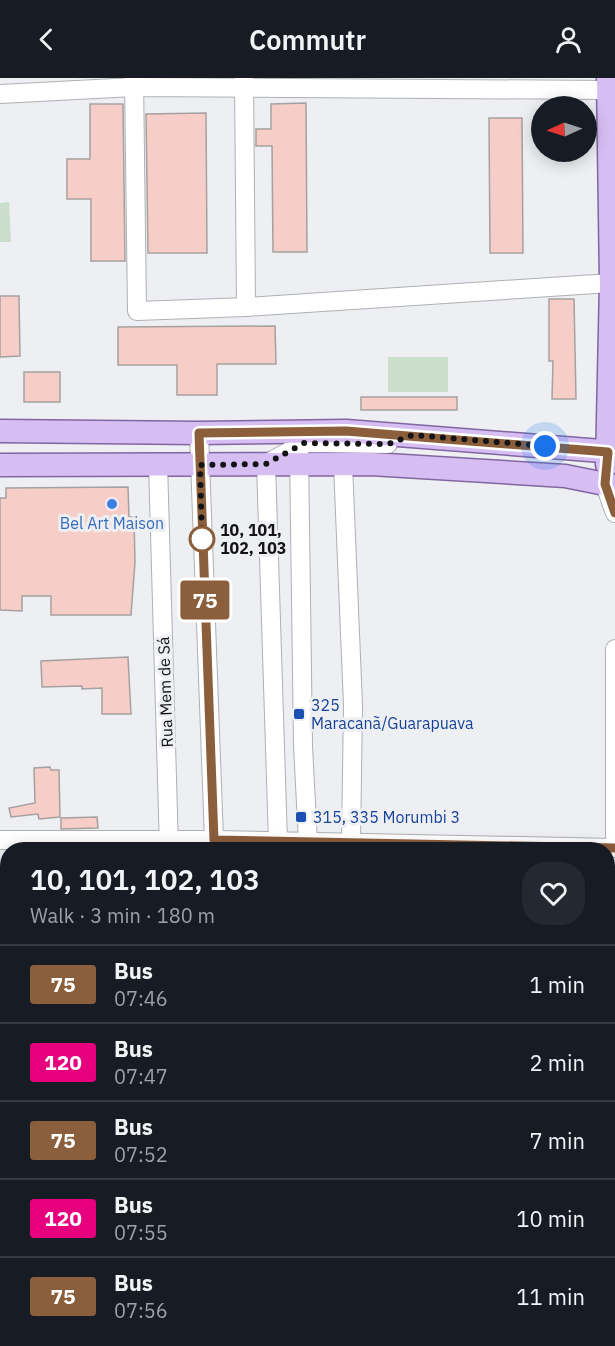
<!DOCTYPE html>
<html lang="en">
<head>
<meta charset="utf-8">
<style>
	:root { --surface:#171b24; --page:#242831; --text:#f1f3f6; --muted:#9ea1a6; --line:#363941 }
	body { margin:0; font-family:"IBM Plex Sans",sans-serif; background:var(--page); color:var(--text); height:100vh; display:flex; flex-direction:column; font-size:22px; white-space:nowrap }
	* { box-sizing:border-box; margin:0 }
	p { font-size:20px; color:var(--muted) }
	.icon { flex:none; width:33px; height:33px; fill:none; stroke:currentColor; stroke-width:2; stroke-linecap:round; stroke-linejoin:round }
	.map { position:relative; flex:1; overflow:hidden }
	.panel { position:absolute; left:0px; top:764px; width:615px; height:506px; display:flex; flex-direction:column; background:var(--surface); border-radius:24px 24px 0 0; box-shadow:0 3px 15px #0003 }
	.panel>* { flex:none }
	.badge { padding:0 12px; border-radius:4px; font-size:21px; line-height:39px }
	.needle { width:39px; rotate:267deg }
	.controls { position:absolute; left:531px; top:18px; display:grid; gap:12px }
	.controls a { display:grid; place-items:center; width:66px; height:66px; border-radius:50%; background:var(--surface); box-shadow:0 3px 15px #0003; font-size:30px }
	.you { position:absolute; width:30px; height:30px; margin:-15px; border:4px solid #fff; border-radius:50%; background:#1a73e8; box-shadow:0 0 0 9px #1a73e833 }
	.map>.badge { position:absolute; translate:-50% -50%; box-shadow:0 0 0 3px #fff }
	.round { display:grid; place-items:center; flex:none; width:63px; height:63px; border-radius:24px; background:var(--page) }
	.summary { display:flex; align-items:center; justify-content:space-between; height:102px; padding:0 30px }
	h1 { font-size:28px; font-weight:600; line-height:45px }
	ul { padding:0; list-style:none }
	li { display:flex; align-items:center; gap:18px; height:78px; padding:0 30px; border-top:2px solid var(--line) }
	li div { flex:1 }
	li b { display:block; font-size:22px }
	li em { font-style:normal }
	li .badge { min-width:66px; font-weight:700; text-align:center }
	header { display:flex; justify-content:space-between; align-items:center; height:78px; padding:0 30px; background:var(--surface); font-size:27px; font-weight:600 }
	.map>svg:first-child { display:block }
	.green { fill:#cbdecc }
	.building { fill:#f7cdc7; stroke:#a5a1a0; stroke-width:1.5 }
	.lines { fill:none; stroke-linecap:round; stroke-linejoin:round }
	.minor-casing { stroke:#aeb0b4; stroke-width:20 }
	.major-casing { stroke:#8166a0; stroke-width:25 }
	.minor { stroke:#fff; stroke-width:18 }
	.major { stroke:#d6bef3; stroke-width:22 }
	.line-casing { stroke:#fff; stroke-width:14 }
	.line { stroke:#8b5e3c; stroke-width:9 }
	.walk { stroke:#141416; stroke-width:6; stroke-dasharray:0 10.8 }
	.shop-dot { fill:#3f7fe0; stroke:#edeff3; stroke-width:2 }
	.stop-dot { fill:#fff; stroke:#8b5e3c; stroke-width:3 }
	.transit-dot { fill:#1a4fb4; stroke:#edeff3; stroke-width:2 }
	.labels { text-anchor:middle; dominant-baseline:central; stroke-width:6; stroke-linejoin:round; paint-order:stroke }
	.shop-label { font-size:16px; fill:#366cbe; stroke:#edeff3 }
	.stop-label { font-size:16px; font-weight:bold; fill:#141416; stroke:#edeff3; text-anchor:start }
	.street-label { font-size:16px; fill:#141416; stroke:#edeff3 }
	.transit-label { font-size:16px; fill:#164399; stroke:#edeff3; text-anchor:start }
</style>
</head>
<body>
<header><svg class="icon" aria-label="back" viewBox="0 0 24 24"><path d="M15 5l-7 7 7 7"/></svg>Commutr<svg class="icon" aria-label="person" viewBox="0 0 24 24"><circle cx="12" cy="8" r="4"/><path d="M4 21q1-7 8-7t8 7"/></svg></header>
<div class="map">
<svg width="615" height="1268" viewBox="0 0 615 1268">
	<rect width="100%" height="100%" fill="#edeff3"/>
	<g class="green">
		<path d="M9,124L11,164H0V125Z"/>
		<rect x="388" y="279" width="60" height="35"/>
		<path d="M608,871L610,1067L613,1066L611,1010L615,999V1111L610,1105L613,1268H208V1262H608Z"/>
	</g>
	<g class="building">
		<path d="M306,25L307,174H273L272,68H256V51H271V26Z"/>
		<path d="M90,26H123L125,183H91V121H67V81H90Z"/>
		<path d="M206,35L207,175H148L146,36Z"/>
		<path d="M489,40H522L523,175H490Z"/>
		<path d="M0,218H19L20,278L0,279Z"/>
		<path d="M549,221H574L576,321H552L553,283H549Z"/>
		<path d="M275,248L276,286H217V317H177V287H118V249Z"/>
		<rect x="24" y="294" width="36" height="30"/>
		<rect x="361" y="319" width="96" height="13"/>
		<path d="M128,409L129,439H134L135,484L131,537H51V518H22V533L0,532V420H6V410Z"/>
		<path d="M128,579L131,636H102V610L82,611V608L42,609L41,583Z"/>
		<path d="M50,689L51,692H59L60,739L39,741L38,736L11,739L9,730L35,725L34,690Z"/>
		<path d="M97,739L98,750L61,751V740Z"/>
	</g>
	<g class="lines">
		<defs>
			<g id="minor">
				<path d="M134,0L137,233L246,229L611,205"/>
				<path d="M244,0L246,229"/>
				<path d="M0,16L134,9L608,12"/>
				<path d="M199,355L214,762"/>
				<path d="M299,373L303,668L308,764"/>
				<path d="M158,385L169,771"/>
				<path d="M343,387L353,627L351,765"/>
				<path d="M605,407L615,435"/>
				<path d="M615,571V766"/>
				<path d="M0,762H214L615,770"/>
				<path d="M278,764L266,386L304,365L388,366"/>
				<path d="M0,1053H8"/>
				<path d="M0,1122L8,1121"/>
				<path d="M193,1262V1268"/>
			</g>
			<g id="major">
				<path d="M0,353L199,355L346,353L615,374"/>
				<path d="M0,387L371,386L565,398L615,408"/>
				<path d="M607,387L611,205L608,0"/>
			</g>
		</defs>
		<use href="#minor" class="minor-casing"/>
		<use href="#major" class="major-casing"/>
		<use href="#minor" class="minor"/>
		<use href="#major" class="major"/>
	</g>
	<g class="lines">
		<defs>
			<path id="line" d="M615,435L605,406L608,374L346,353L199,355L214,762L615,770"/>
		</defs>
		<use href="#line" class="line-casing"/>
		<use href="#line" class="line"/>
		<path class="walk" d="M202,461L200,387L266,386L304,365L388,366L413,357L545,368"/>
	</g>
	<circle class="shop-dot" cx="112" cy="426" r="6"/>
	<circle class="stop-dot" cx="202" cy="461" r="12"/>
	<g class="transit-dot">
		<rect x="293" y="630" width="12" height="12" rx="3"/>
		<rect x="295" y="733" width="12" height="12" rx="3"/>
	</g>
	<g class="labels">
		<g class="shop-label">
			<text x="112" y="445">Bel Art Maison</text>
		</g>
		<g class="stop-label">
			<text x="220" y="452">10, 101,<tspan x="220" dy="18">102, 103</tspan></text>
		</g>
		<g class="street-label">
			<text transform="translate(165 614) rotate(-92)">Rua Mem de Sá</text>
		</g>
		<g class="transit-label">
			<text x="311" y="627">325<tspan x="311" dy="18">Maracanã/Guarapuava</tspan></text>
			<text x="313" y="739">315, 335 Morumbi 3</text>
		</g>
	</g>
</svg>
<div class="controls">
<a><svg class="needle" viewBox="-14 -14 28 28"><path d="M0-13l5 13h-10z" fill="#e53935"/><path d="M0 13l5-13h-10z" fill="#9ea1a6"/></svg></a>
</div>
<div class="you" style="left:545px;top:368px"></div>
<b class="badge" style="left:205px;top:522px;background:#8b5e3c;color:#fff">75</b>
<section class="panel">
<div class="summary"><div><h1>10, 101, 102, 103</h1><p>Walk · 3 min · 180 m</p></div><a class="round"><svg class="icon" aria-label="heart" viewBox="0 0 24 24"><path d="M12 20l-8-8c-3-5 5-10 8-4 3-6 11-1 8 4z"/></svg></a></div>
<ul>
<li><span class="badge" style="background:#8b5e3c;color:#fff">75</span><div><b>Bus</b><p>07:46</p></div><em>1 min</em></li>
<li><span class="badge" style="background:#e6007e;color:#fff">120</span><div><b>Bus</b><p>07:47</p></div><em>2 min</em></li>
<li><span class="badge" style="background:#8b5e3c;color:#fff">75</span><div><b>Bus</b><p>07:52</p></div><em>7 min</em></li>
<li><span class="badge" style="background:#e6007e;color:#fff">120</span><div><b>Bus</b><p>07:55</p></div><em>10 min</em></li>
<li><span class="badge" style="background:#8b5e3c;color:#fff">75</span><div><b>Bus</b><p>07:56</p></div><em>11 min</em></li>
</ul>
</section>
</div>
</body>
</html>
